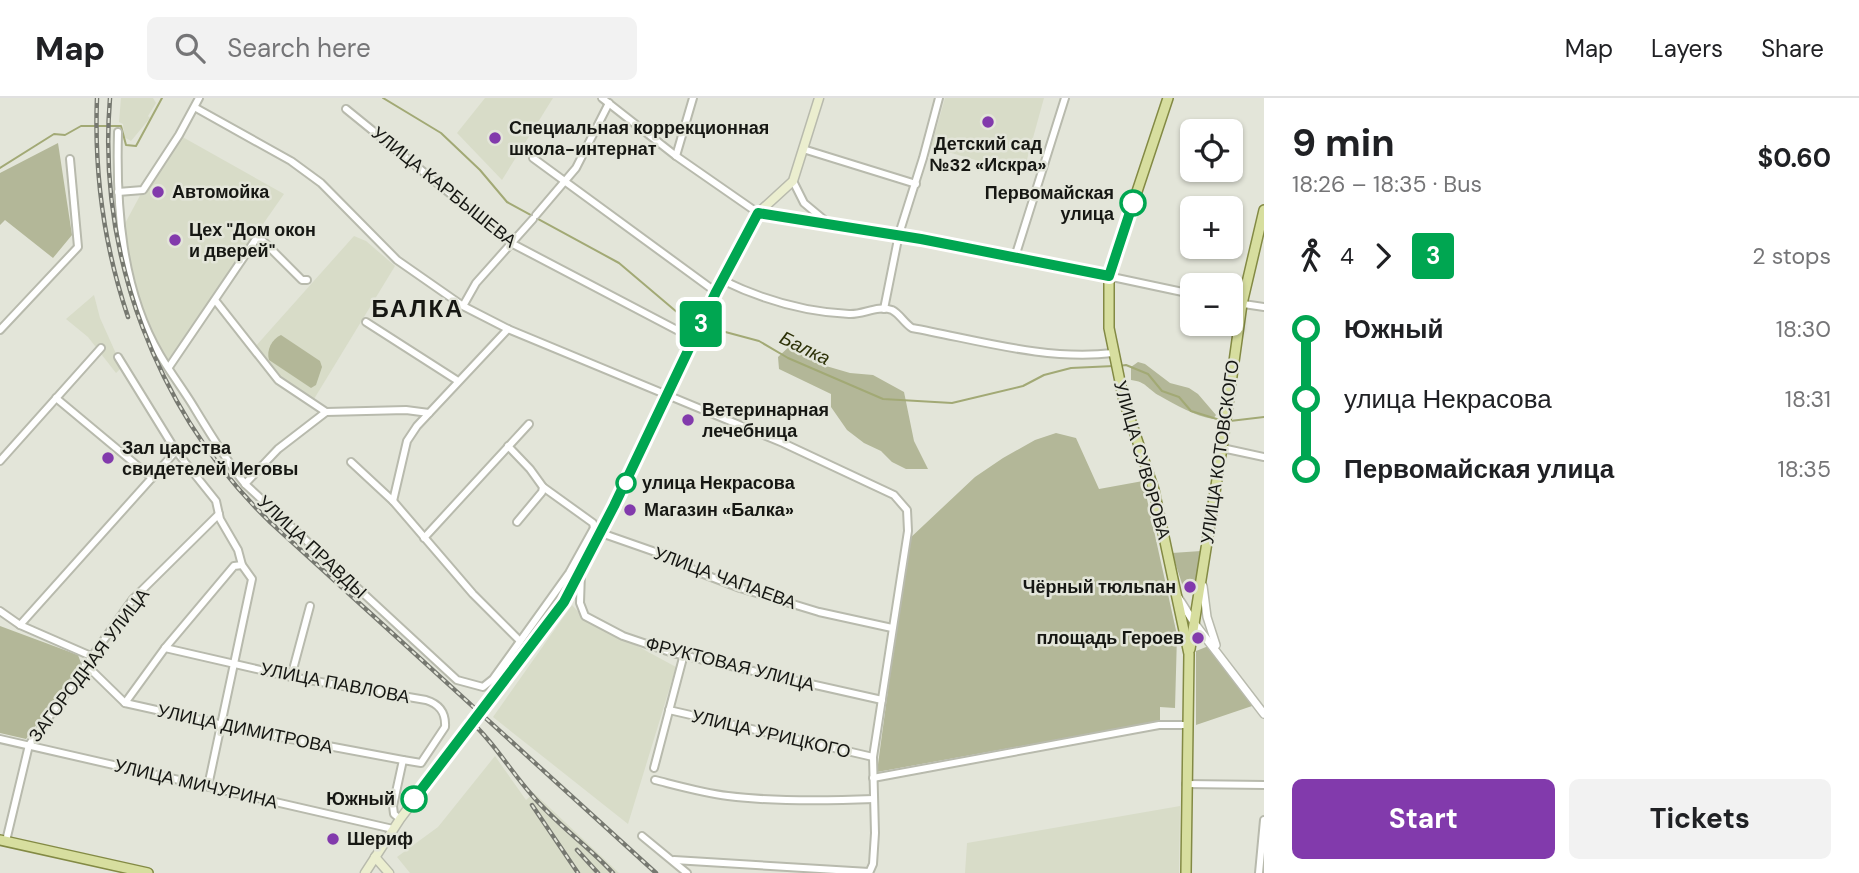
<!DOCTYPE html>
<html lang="en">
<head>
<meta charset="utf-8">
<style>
	:root { --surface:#fff; --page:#f2f2f2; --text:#202124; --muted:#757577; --line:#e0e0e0; --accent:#823aac }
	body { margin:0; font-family:"DM Sans",sans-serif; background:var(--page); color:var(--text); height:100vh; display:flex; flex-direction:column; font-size:26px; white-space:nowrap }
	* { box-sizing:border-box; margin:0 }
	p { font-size:23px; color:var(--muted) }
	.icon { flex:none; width:38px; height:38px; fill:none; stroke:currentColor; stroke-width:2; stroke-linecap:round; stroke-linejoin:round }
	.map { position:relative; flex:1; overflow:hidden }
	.sheet { display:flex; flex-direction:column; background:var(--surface); width:595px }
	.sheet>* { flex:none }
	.badge { padding:0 14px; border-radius:5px; font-size:24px; line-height:46px }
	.fabs { position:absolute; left:1180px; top:21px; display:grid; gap:14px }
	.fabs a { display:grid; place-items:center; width:63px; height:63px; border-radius:10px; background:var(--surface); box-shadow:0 2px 5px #0004; font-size:35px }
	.map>.badge { position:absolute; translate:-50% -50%; box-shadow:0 0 0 4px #fff }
	.legs { display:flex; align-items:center; gap:10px; height:77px; padding:0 28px; font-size:23px }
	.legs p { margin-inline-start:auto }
	.headline { display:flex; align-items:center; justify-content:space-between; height:119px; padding:0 28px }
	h1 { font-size:38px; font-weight:700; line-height:52px }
	.button { display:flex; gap:14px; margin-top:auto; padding:14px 28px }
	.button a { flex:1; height:80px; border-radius:10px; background:var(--accent); color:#fff; font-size:28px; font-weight:700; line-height:80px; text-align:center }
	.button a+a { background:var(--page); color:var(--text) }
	ul { padding:0 28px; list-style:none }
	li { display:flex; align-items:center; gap:24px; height:70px; font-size:26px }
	li i { display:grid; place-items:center; width:10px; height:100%; margin:0 9px; background:currentColor }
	li i::after { content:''; width:18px; height:18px; margin:-9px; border:5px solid; border-radius:50%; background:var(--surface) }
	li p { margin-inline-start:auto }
	li:first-child i { background:linear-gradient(#0000 50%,currentColor 0) }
	li:last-child i { background:linear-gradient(currentColor 50%,#0000 0) }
	header { display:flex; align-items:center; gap:42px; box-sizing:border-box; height:98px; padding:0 35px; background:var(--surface); border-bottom:2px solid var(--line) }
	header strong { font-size:33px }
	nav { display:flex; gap:38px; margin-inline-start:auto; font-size:24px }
	.search { width:490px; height:63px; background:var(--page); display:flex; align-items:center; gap:18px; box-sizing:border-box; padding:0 24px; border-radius:10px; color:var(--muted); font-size:26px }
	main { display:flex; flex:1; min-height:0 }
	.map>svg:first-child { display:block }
	.built { fill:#d8dcc8 }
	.green { fill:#b3b798 }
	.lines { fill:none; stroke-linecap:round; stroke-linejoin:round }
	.stream { stroke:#a2a975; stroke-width:2 }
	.minor-casing { stroke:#b8baad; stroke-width:10 }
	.tertiary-casing { stroke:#b8baad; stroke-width:10 }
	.secondary-casing { stroke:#b8baad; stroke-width:11 }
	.primary-casing { stroke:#838a44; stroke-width:12 }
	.minor { stroke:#fff; stroke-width:6 }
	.tertiary { stroke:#fff; stroke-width:7 }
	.secondary { stroke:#ebeecf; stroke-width:8 }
	.primary { stroke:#d7de9f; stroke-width:9 }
	.rail-casing { stroke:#767870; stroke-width:4.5 }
	.rail { stroke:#e3e5d9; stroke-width:2; stroke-dasharray:5; stroke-linecap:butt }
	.line-1-casing { stroke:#fff; stroke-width:16 }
	.line-1 { stroke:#00a651; stroke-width:10 }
	.poi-dot { fill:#823aac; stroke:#e3e5d9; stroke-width:2.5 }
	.stop-1-dot { fill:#fff; stroke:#00a651; stroke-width:3.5 }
	.labels { text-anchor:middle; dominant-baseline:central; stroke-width:5; stroke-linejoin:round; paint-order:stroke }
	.poi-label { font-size:18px; font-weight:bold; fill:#161713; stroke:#e3e5d9; text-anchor:start }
	.street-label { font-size:18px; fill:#161713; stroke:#e3e5d9 }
	.stop-label { font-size:18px; font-weight:bold; fill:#161713; stroke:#e3e5d9; text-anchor:end }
	.water-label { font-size:19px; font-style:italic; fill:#2d3107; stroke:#e3e5d9 }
	.district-label { font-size:24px; font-weight:bold; letter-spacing:2px; fill:#161713; stroke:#e3e5d9 }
</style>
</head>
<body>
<header>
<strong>Map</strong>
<div class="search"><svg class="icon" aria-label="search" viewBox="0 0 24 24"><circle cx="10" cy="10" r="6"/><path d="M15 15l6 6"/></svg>Search here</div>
<nav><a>Map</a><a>Layers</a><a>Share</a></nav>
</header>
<main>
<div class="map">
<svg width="1264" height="775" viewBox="0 0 1264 775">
	<rect width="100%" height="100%" fill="#e3e5d9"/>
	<g class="built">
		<path d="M121,0H153L156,5L148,18L150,20L131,43L124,39L123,26L119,24Z"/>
		<path d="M485,0H553L502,82L457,35Z"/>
		<path d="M945,0H1044L1023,76L931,49Z"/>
		<path d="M179,37L284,96L166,265L139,211L122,131L143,92Z"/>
		<path d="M354,138L366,143L395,168L314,301L280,279L255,249Z"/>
		<path d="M94,197L100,220L122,269L116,275L88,239L66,221Z"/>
		<path d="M572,507L582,518L676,569L628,726L493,619Z"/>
		<path d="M495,658L526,702L534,695L619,775H410L397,759L438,729Z"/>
		<path d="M1180,708L1179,775H965L967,745Z"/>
	</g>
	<g class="green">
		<path d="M58,45L72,137L53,160L5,122L0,127V75Z"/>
		<path d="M281,237L320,263L322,269L316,287L311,290L269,262C266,252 272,241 281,237Z"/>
		<path d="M792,246L799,255L826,268L850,275L873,277L904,294L914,343L928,371H906L892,364L881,353L864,345L847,332L831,309V296L779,271L778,259Z"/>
		<path d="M1138,264L1145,266L1170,285L1189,290L1198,296L1216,317L1213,321C1195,318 1176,307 1160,298C1147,291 1147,284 1131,282V269Z"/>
		<path d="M1056,335L1076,340L1099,391L1143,383L1177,537L1175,610L1160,609V623L877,674L908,442L975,379L1003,360L1035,342Z"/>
		<path d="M1201,453L1197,492L1185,495L1172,455Z"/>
		<path d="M0,528L78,557L81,565L26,641L0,635Z"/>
		<path d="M1211,547L1255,607L1196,627V553Z"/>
	</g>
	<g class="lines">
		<g class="stream">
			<path d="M383,0L441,35L480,72L507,104L619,165L678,215L698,226"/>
			<path d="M0,70L54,36L65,37L81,28H121L126,47L136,48L162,0"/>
			<path d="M703,228L759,243L788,260L883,301L952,305L1023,288L1044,277L1071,270L1114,268"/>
			<path d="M1119,268L1126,267L1148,276L1162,293L1179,299L1191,313L1220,322"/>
			<path d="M1230,323L1264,319"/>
		</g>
		<defs>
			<g id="minor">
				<path d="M602,0L676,58L758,115L990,153L1192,196"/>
				<path d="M196,10L291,63L321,85L397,162L463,208L508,231L783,345L894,397L907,412L908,433L873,659L875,735L873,766L869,775"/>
				<path d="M346,11L511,145L694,241"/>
				<path d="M118,34C116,108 121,191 160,257C170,274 182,290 192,306C209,334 225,361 245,386L457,582L483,589L493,581L569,475L594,430L601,435L664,457L698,474L740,490L819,514L892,530"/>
				<path d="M803,51L916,86"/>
				<path d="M676,58L693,0"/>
				<path d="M533,60L716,194"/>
				<path d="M793,83L804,105L828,125"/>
				<path d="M118,94L143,92L179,37L199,0"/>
				<path d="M536,117L576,70L609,5"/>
				<path d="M1015,159L1065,0"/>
				<path d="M722,182C761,201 805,214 849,216C863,217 877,207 892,212C900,216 904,225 912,230C978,242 1046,263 1113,255"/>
				<path d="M215,202L278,282L326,314"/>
				<path d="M1230,204L1264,209"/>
				<path d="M463,208L476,185L533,121"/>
				<path d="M884,211L899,136L923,60L939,0"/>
				<path d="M366,224L458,283"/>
				<path d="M0,232L78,149L70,61"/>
				<path d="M118,259L176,353L216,403L220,421L238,452L242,467L252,481L208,688"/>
				<path d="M169,269L258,138L302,182H307"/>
				<path d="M56,300L152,380"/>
				<path d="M508,348L530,371L543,389L542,394L517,424"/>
				<path d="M1222,350L1264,359"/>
				<path d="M0,363L101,250"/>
				<path d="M351,364L393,403L473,496L520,543"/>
				<path d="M245,386L278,351L326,314L406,312L429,315"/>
				<path d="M543,389L593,425L594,430"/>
				<path d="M393,403L407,343L417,328L508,231"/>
				<path d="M424,440L529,326"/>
				<path d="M581,474L580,505L585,518L623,538L673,555L882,602"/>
				<path d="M0,513L20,527L91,558"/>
				<path d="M20,527L176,353"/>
				<path d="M85,566L125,605L264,636L403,662L421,665L445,629C446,614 439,606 426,602L291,579L165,550"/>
				<path d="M291,579L310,508"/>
				<path d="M125,605L165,550L234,468L242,467"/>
				<path d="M669,612L873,659"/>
				<path d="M0,641L393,731"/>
				<path d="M654,670L684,556"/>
				<path d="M873,680L1159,627H1187"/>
				<path d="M655,682C679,688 704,695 728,698C776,704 826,703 874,701"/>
				<path d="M1186,686L1264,687"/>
				<path d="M400,721L394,716L393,708L403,662"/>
				<path d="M642,738L687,775"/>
				<path d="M6,743L29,647L133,501L219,416"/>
				<path d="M674,762L869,774"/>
				<path d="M1259,775L1264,722"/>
			</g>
			<g id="tertiary">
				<path d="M1203,488L1207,519L1216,547"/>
				<path d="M1178,499L1195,526L1264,616"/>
			</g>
			<g id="secondary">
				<path d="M375,759L389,775"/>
				<path d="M365,775L400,721L564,504L614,408L716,194L758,115L793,83L819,0"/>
			</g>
			<g id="primary">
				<path d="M1168,0L1109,178V230L1124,303L1154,392L1189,556L1186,775"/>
				<path d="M1190,551L1222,350L1242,206L1264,112"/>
				<path d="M0,742L148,775"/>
			</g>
		</defs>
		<use href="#minor" class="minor-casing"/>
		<use href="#tertiary" class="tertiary-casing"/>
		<use href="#secondary" class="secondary-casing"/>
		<use href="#primary" class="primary-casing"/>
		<use href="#minor" class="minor"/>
		<use href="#tertiary" class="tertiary"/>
		<use href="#secondary" class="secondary"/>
		<use href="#primary" class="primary"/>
		<defs>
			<g id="rail">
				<path d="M97,0C94,75 104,148 128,219"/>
				<path d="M110,0C97,157 157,314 269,423L656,775"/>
				<path d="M468,621C493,643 509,671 531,696C555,725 587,747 613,775"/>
				<path d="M532,707L578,775"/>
				<path d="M577,752L598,775"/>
			</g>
		</defs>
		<use href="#rail" class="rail-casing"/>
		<use href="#rail" class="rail"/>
	</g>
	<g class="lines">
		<defs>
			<path id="line-1" d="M414,701L564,504L614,408L716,194L758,115L921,141L1109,178L1133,105"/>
		</defs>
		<use href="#line-1" class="line-1-casing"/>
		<use href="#line-1" class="line-1"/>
	</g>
	<g class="poi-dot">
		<circle cx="988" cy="24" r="7"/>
		<circle cx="495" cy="40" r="7"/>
		<circle cx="158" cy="94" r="7"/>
		<circle cx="175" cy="142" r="7"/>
		<circle cx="688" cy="322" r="7"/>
		<circle cx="108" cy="360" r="7"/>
		<circle cx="630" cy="412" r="7"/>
		<circle cx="1190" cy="489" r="7"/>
		<circle cx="1198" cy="540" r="7"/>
		<circle cx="333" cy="741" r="7"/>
	</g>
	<g class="stop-1-dot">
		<circle cx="1133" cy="105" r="12"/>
		<circle cx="626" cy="385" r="9"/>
		<circle cx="414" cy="701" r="12"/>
	</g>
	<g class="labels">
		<g class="poi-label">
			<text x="509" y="30">Специальная коррекционная<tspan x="509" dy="21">школа-интернат</tspan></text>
			<text x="988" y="46" text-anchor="middle">Детский сад<tspan x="988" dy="21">№32 «Искра»</tspan></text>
			<text x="172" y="94">Автомойка</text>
			<text x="189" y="132">Цех "Дом окон<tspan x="189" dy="21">и дверей"</tspan></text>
			<text x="702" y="312">Ветеринарная<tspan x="702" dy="21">лечебница</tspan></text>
			<text x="122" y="350">Зал царства<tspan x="122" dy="21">свидетелей Иеговы</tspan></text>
			<text x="644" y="412">Магазин «Балка»</text>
			<text x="1176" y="489" text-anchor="end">Чёрный тюльпан</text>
			<text x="1184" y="540" text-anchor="end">площадь Героев</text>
			<text x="347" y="741">Шериф</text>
		</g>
		<g class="street-label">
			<text transform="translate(444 89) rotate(39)">УЛИЦА КАРБЫШЕВА</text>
			<text transform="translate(1220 354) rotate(-82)">УЛИЦА КОТОВСКОГО</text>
			<text transform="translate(1142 362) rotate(74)">УЛИЦА СУВОРОВА</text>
			<text transform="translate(312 449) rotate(43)">УЛИЦА ПРАВДЫ</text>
			<text transform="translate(725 480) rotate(20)">УЛИЦА ЧАПАЕВА</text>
			<text transform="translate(730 566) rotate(14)">ФРУКТОВАЯ УЛИЦА</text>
			<text transform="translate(89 567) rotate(-53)">ЗАГОРОДНАЯ УЛИЦА</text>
			<text transform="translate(335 585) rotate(11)">УЛИЦА ПАВЛОВА</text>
			<text transform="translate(245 631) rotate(12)">УЛИЦА ДИМИТРОВА</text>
			<text transform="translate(771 636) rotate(13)">УЛИЦА УРИЦКОГО</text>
			<text transform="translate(196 686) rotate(13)">УЛИЦА МИЧУРИНА</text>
		</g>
		<g class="stop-label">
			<text x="1114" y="95">Первомайская<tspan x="1114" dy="21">улица</tspan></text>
			<text x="642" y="385" text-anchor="start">улица Некрасова</text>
			<text x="395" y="701">Южный</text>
		</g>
		<g class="water-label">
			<text transform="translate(805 250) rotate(26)">Балка</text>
		</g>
		<g class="district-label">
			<text x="418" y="210">БАЛКА</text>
		</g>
	</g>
</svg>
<div class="fabs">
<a><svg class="icon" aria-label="locate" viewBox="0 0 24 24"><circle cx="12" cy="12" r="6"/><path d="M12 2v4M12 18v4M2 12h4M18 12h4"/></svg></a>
<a>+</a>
<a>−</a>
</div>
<b class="badge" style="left:701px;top:226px;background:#00a651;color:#fff">3</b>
</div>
<section class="sheet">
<div class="headline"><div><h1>9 min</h1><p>18:26 – 18:35 · Bus</p></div><b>$0.60</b></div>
<div class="legs"><svg class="icon" aria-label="walk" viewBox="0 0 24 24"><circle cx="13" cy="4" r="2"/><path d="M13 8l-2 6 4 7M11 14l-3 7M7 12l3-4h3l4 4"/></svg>4<svg class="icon" aria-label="forward" viewBox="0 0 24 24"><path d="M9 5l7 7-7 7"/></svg><b class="badge" style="background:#00a651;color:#fff">3</b><p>2 stops</p></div>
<ul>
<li><i style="color:#00a651"></i><b>Южный</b><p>18:30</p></li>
<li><i style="color:#00a651"></i><span>улица Некрасова</span><p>18:31</p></li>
<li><i style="color:#00a651"></i><b>Первомайская улица</b><p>18:35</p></li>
</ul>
<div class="button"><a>Start</a><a>Tickets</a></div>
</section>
</main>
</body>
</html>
